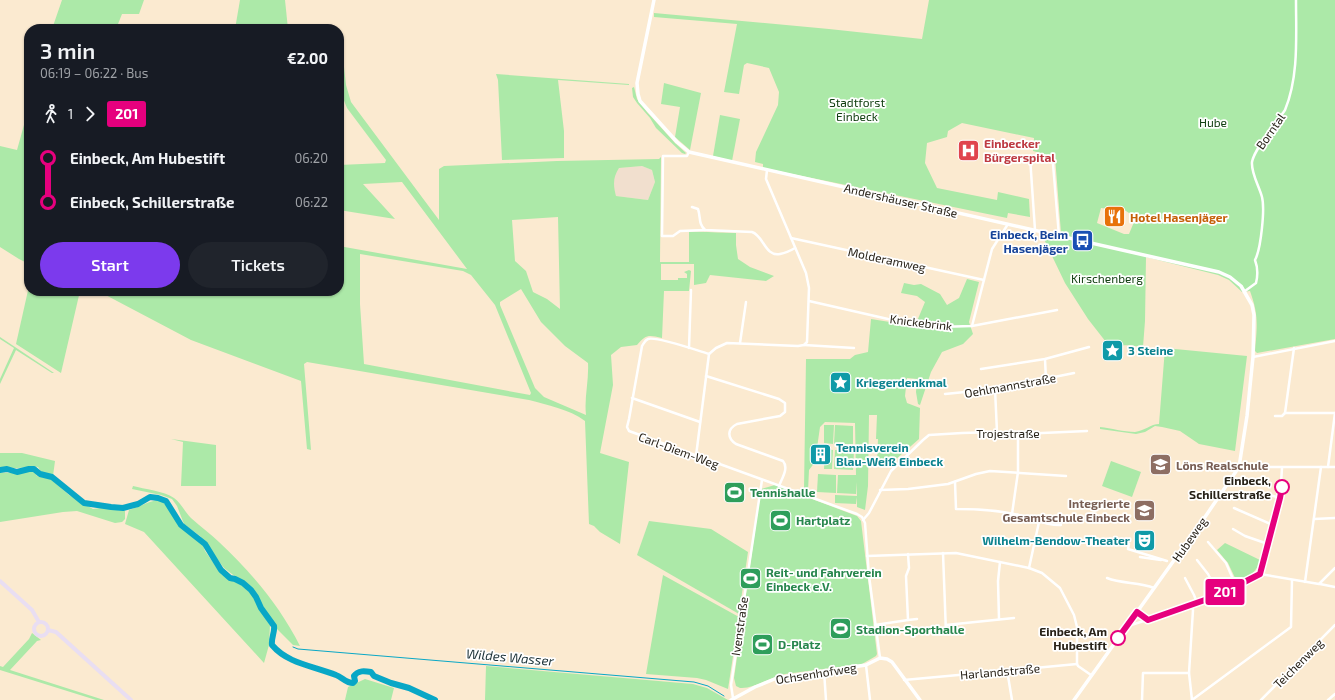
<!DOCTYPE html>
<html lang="en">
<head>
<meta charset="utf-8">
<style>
	:root { --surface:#171b24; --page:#20242c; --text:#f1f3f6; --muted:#9ea1a6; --accent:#7c3aed }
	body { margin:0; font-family:"Exo 2",sans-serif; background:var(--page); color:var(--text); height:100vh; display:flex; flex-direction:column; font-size:15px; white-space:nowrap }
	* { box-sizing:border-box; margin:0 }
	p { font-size:13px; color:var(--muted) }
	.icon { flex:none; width:22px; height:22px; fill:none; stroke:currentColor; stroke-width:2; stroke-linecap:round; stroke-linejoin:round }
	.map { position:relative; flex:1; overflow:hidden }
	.panel { position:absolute; left:24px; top:24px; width:320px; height:272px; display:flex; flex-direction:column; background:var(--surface); border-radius:16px; box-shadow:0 1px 3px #0004 }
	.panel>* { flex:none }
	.badge { padding:0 8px; border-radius:3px; font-size:14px; line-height:26px }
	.map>.badge { position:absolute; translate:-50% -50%; box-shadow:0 0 0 2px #fff }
	.legs { display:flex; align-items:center; gap:6px; height:44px; padding:0 16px; font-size:13px }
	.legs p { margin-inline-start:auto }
	.summary { display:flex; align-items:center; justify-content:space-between; height:68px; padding:0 16px }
	h1 { font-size:22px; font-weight:600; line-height:30px }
	.cta { display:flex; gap:8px; margin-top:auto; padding:8px 16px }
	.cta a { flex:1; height:46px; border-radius:24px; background:var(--accent); color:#fff; font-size:16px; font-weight:600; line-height:46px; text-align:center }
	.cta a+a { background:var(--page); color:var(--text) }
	ul { padding:0 16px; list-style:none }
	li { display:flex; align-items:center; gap:14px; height:44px; font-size:15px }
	li i { display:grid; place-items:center; width:6px; height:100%; margin:0 5px; background:currentColor }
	li i::after { content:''; width:10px; height:10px; margin:-5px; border:3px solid; border-radius:50%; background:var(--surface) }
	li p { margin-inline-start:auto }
	li:first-child i { background:linear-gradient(#0000 50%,currentColor 0) }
	li:last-child i { background:linear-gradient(currentColor 50%,#0000 0) }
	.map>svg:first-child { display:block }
	.industrial { fill:#f1dfce }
	.green { fill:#ace9a8; fill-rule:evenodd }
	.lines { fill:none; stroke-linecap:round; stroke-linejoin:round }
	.stream { stroke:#08a7c6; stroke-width:1 }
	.river { stroke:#08a7c6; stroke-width:6 }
	.minor { stroke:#fff; stroke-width:2.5 }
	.tertiary { stroke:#fff; stroke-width:3.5 }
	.secondary { stroke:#e9def2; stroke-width:4 }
	.line-1-casing { stroke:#fff; stroke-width:9 }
	.line-1 { stroke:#e6007e; stroke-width:6 }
	.stop-1-dot { fill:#fff; stroke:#e6007e; stroke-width:2 }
	.labels { text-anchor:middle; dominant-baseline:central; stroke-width:3.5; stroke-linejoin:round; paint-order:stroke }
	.park-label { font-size:12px; fill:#124012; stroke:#fff }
	.street-label { font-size:12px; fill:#282218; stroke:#fff }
	.health-label { font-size:12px; font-weight:bold; fill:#be3a42; stroke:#fff; text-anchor:start }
	.food-label { font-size:12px; font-weight:bold; fill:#c56008; stroke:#fff; text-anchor:start }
	.transit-label { font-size:12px; font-weight:bold; fill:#164399; stroke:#fff; text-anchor:end }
	.culture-label { font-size:12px; font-weight:bold; fill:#0d838f; stroke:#fff; text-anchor:start }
	.education-label { font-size:12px; font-weight:bold; fill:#785e54; stroke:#fff; text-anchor:start }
	.stop-label { font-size:12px; font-weight:bold; fill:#282218; stroke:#fff; text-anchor:end }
	.leisure-label { font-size:12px; font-weight:bold; fill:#27864d; stroke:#fff; text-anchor:start }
	.water-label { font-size:13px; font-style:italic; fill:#192f35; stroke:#fff }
</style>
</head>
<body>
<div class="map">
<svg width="1335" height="700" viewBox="0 0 1335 700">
	<rect width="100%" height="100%" fill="#fbead0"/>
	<path class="industrial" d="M642,166L652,170L655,182L648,200L616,196L613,186L615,174L619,168Z"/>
	<g class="green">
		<path d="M62,0H144L139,14H122L116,29H52Z"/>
		<path d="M240,0H285L288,29H235Z"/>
		<path d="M929,0H1335V339L1257,353L1255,351C1257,326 1259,316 1250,291L1242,292L1229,280L1218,275L1146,257L1145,321L1143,347C1132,346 1120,342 1113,351L1088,319L1065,283L1041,233L1060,237L1061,233L1055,157L1033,151L1034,138L962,123L948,131L947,137L927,143L925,163L937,188L997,200L998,192L1029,199L1030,217L1008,213L1007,218L763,168V164L755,162L756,152L778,105L779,92L769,68L747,63L744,65L739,94L724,92L737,24L654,17V13L829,29L922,39ZM1101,208L1126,211L1132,215L1134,222L1129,234H1124L1097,223Z"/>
		<path d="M339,67H344L346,85L351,102L439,220V169L444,166L557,161L659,159L661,157L660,262H689V232C705,231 720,233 736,233V245L738,259L750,267L774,276L766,281L710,275L706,283L694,285V264H661V280H678V278H687V274L684,272L689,270L691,271L689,291H664L662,338C649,335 646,334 637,345L621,347L611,355L613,385L600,453L629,462L620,544L600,532L594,526L589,524L585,421C569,409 547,405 529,400L307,362L304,364L311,450L307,449L301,381L191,340L98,291H339V246L467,269L402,182L363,184L395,219L339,210V165L385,163L386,160L347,108L343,98L339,75ZM642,166L652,170L655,182L648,200L616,196C613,185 613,177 619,168ZM558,217L560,309L547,299L533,292L526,271L515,261L512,220ZM360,254L463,271L471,275L495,305L531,393L530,395L364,364L360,304ZM521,289L541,322L565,346L588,363C589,381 584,398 586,415L544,397L535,388L500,305V302Z"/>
		<path d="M496,74L629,84V85L558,80L564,131V158L502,160L498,80Z"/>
		<path d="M664,83L701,93L690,150L675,137L680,107L661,104Z"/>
		<path d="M634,87L637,99L647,112L675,143L686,153L685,154L682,153L656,128L650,118L637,103L633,97L632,88Z"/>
		<path d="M29,107V264L19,259L0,247V146L17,150Z"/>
		<path d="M720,115L740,119L732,161L713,156Z"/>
		<path d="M967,279L979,282L969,322L973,334L963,344L942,352L931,372L920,405L918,404L916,392L917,379L907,378L905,396L907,403L920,408L919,439L887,467L877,463L878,439H876L877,415H869L868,486L865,510L857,507V497L856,504L835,503V495L857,496L856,482V494L837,493L838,475H856L855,423L825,422L820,427L815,462L809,470L808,491L804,489L806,359H850L855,355L868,352L871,319L915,326L925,302L917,296L901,293L904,283L914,285L921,284L940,294L947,305L959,298Z"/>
		<path d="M29,286V291H80L61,373L16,344Z"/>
		<path d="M0,337L54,373H52L16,350L0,384V379L14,348L0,339Z"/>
		<path d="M1165,348L1247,356L1235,451L1199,444L1180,431L1162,427L1155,426L1145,432L1136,434L1100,429V427C1111,428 1124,432 1135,432C1144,431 1151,424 1159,424Z"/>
		<path d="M824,425H834L833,444L824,443Z"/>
		<path d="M835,425L853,426V444H834Z"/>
		<path d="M171,439L216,445V486H181L183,442Z"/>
		<path d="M825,449L833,450L832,469H824Z"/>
		<path d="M835,450L854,451L853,470L834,469Z"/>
		<path d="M0,453H22L55,461L53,476L42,473L38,467C31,466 24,468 17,468C11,468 7,467 0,468Z"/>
		<path d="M1111,461L1141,472L1132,497L1102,486Z"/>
		<path d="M26,471L34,472L37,476L51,479L69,495L93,509L101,508L125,511V519L122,522L115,523L77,511L63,512L0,522V473C10,472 16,474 26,471Z"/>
		<path d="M818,474L836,475V493L817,492Z"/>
		<path d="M775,485L857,516L861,521L877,654L876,656L862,664L785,674C770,677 755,689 740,688L736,686L734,678L761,489Z"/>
		<path d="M133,486C144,489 164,491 174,498C181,503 185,512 191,518C201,527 211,534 219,542C251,572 280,606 300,646L293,645L277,629L249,587L224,568L200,536L184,524L177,506L172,499L161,495L132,489Z"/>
		<path d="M157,500L164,502L179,526L202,543L205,551L222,575L226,576L228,580L236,582L243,586L252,595L261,612L270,625L269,645L264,663L144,532L125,524L129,510C139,507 147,502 157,500Z"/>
		<path d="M649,521L711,529L748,552L739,614L637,555Z"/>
		<path d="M1225,543L1260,560C1257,573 1248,577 1237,582L1228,563L1217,550Z"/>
		<path d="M663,575L739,617L728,689L706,680L697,678L646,674Z"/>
		<path d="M32,633L41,640L37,641L10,670L104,700H96L0,670V666L3,667L29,639Z"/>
		<path d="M486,666L693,684L707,688L728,700H485Z"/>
		<path d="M365,679L394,688L391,700H345L348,687Z"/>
	</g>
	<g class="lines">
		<path class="stream" d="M293,647L298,649L694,682L708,686L724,696"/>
		<path class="river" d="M0,470L7,469L17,472L29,469H34L40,474L52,477L84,503L111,507L123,508L138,504L150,497L158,498L166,501L181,525L205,544L221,570L230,578L235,579L243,583L251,590L256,597L261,608L274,626C275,632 271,638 272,645C288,664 314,666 336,675C342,677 346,683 353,683L355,681L354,676C358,670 365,671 371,672L374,676L391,683L409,688L435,700"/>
		<g class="minor">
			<path d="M689,152L687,156H663L662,236H673L680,231L705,230"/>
			<path d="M692,207L698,209C701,218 698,223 705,230L752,232C764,236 765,257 780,254C786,253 790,251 795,248"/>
			<path d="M1035,230L1030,157L1052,162L1053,164L1059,236"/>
			<path d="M791,238L984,280"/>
			<path d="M1245,291L1256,283C1258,275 1258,268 1255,260C1261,249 1265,209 1262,197C1259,186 1251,173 1252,162C1254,149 1277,122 1285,110C1299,76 1296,36 1296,0"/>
			<path d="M809,301L888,319L937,327L972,326L1057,310"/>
			<path d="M972,326L992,249L1008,224"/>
			<path d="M740,343L746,302"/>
			<path d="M804,345L854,348"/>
			<path d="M689,348L691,290"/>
			<path d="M709,354C699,351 656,336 648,339C645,340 644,343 642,346L629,419L627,427L629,431L857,514L862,517L865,523L869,576L880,658"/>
			<path d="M709,354L716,348L727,343L798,346L804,345L807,342L809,288L806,273L766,179L767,170"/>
			<path d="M1253,357L1335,341"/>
			<path d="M1045,359L1046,380"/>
			<path d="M981,369L1045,359L1089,347"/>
			<path d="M706,376L779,399L785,403V412L780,416L737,424C727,429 727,438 736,444L783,461C789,468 782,478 779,486"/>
			<path d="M995,389L997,432"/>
			<path d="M945,394L995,389L1074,373"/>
			<path d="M632,398L700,422"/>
			<path d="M1285,413L1294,348"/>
			<path d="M1275,416H1282L1285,413H1335"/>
			<path d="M696,456L709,354"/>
			<path d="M1239,467H1335"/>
			<path d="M1328,467L1335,413"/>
			<path d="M955,482L956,509C977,509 998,510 1019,515C1033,518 1046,526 1061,525"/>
			<path d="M880,490L908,489L948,484L976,474L990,471L1066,476"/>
			<path d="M1257,491L1280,498"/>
			<path d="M1234,508L1273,525"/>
			<path d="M1012,514L1018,472V434"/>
			<path d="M1314,519L1335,518"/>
			<path d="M863,520L869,513L891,471L923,440L929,435L962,433L997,432L1020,434L1087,431"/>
			<path d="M1233,529L1245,536L1268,544"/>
			<path d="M1208,542L1226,563L1236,586"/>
			<path d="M1129,544L1128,549L1167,561"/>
			<path d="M943,553L946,633"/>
			<path d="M867,556L956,553L1029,568L1042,573L1060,588L1074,615L1077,627V664"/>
			<path d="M1140,557L1161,560"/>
			<path d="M1197,560L1208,574L1219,595"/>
			<path d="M1029,568L1039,522"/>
			<path d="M1260,574L1280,498L1282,468"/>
			<path d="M1107,578C1122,584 1139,582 1154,588"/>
			<path d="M1185,578L1194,595L1197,603"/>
			<path d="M1305,582L1321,467"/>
			<path d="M1320,584L1335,587"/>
			<path d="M1191,605L1193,610L1189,673L1192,700"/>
			<path d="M1137,612L1147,620"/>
			<path d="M999,619L998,581L1000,562"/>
			<path d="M908,620L917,619"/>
			<path d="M875,625L908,620L906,576L909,568L908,554"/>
			<path d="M946,625L1014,618"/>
			<path d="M1128,626L1169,613L1219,595L1260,574L1319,584L1335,568"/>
			<path d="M1077,664L1078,666L1091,675"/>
			<path d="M866,665L870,700"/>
			<path d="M1007,670L1012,700"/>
			<path d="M824,671L826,700"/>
			<path d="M904,680L1077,664"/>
			<path d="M733,698L731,685L762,480"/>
			<path d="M1142,700L1143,673H1189"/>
			<path d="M1192,700L1291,627L1292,580"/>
			<path d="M1261,700L1335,625"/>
			<path d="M1328,700L1335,694"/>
		</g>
		<g class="tertiary">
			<path d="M654,0L637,83L638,94L640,101L677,142L689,152L1219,272L1230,277L1241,286L1252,305L1254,315L1253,357L1247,416L1239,467L1205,517L1074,700"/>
			<path d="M731,700L755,687L777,678L866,665L880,658L887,659L892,662L920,700"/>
		</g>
		<g class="secondary">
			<path d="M0,581L32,610L39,622"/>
			<circle cx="41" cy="629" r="7"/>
			<path d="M48,630L56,632L131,700"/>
		</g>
	</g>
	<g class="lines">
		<defs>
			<path id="line-1" d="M1118,638L1137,612L1148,620L1219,595L1260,574L1280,498L1282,487"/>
		</defs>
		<use href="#line-1" class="line-1-casing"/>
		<use href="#line-1" class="line-1"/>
	</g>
	<defs>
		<symbol id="hospital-square" viewBox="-11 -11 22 22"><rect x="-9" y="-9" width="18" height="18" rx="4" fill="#e0444e" stroke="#fff"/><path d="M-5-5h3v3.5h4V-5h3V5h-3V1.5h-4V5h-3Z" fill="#fff"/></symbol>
		<symbol id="restaurant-square" viewBox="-11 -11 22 22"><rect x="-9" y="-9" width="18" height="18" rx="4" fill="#e8710a" stroke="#fff"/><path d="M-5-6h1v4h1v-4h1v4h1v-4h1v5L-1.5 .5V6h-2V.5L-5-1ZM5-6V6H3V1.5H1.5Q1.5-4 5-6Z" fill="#fff"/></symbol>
		<symbol id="bus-square" viewBox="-11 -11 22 22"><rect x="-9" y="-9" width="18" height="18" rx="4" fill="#1a4fb4" stroke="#fff"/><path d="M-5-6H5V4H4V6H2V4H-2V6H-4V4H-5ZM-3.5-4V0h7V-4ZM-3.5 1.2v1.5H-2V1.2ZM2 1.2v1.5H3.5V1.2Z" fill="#fff"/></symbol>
		<symbol id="sight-square" viewBox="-11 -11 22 22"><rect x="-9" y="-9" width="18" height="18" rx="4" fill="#0f9aa8" stroke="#fff"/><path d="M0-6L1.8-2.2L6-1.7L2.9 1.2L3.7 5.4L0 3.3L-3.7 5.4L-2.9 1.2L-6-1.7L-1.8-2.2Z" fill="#fff"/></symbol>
		<symbol id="building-square" viewBox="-11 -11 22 22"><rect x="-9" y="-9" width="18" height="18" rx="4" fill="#0f9aa8" stroke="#fff"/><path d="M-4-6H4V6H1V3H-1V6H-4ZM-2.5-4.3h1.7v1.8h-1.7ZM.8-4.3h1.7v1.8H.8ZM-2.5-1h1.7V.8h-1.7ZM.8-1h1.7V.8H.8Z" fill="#fff"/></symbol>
		<symbol id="school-square" viewBox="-11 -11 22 22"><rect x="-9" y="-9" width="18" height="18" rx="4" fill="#8d6e63" stroke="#fff"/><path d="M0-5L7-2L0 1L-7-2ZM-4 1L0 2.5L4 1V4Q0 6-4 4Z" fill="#fff"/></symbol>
		<symbol id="stadium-square" viewBox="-11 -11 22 22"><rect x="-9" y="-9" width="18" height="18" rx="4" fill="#2e9e5b" stroke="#fff"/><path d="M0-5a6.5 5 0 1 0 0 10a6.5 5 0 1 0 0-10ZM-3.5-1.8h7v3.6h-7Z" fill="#fff"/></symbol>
		<symbol id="theatre-square" viewBox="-11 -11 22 22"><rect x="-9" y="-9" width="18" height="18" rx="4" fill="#0f9aa8" stroke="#fff"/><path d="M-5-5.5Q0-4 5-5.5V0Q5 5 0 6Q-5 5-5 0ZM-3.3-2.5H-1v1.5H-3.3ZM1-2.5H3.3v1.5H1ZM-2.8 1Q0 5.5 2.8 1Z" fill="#fff"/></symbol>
	</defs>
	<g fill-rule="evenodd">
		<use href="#hospital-square" x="956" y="138" width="25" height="25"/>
		<use href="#restaurant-square" x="1102" y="204" width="25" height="25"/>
		<use href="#bus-square" x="1070" y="228" width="25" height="25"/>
		<use href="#sight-square" x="1100" y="338" width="25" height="25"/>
		<use href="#sight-square" x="828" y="370" width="25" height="25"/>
		<use href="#building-square" x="808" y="442" width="25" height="25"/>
		<use href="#school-square" x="1148" y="452" width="25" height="25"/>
		<use href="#stadium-square" x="722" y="480" width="25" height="25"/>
		<use href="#school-square" x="1132" y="498" width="25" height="25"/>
		<use href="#stadium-square" x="768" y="508" width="25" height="25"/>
		<use href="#theatre-square" x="1132" y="528" width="25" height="25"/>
		<use href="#stadium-square" x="738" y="566" width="25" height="25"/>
		<use href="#stadium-square" x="828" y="616" width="25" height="25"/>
		<use href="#stadium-square" x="750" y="632" width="25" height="25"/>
	</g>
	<g class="stop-1-dot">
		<circle cx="1282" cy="487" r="7"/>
		<circle cx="1118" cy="638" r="7"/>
	</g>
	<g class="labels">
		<g class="park-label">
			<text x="857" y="102">Stadtforst<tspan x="857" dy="14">Einbeck</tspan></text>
			<text x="1213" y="122">Hube</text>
			<text x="1107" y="278">Kirschenberg</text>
		</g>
		<g class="street-label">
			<text transform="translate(1270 131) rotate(-55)">Borntal</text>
			<text transform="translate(901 200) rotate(13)">Andershäuser Straße</text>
			<text transform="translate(887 259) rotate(12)">Molderamweg</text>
			<text transform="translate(921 322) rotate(7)">Knickebrink</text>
			<text transform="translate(1010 385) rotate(-10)">Oehlmannstraße</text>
			<text x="1008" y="433">Trojestraße</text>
			<text transform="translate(679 450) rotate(20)">Carl-Diem-Weg</text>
			<text transform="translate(1189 539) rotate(-55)">Hubeweg</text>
			<text transform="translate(739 626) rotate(-82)">Ivenstraße</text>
			<text transform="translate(1298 663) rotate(-45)">Teichenweg</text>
			<text transform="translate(1000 671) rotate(-5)">Harlandstraße</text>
			<text transform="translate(816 673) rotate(-9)">Ochsenhofweg</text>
		</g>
		<g class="health-label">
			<text x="984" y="143">Einbecker<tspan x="984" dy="14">Bürgerspital</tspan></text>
		</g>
		<g class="food-label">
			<text x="1130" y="217">Hotel Hasenjäger</text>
		</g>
		<g class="transit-label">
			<text x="1068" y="234">Einbeck, Beim<tspan x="1068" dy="14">Hasenjäger</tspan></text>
		</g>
		<g class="culture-label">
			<text x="1128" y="350">3 Steine</text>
			<text x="856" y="382">Kriegerdenkmal</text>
			<text x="836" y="447">Tennisverein<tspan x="836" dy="14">Blau-Weiß Einbeck</tspan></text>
			<text x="1130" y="540" text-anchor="end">Wilhelm-Bendow-Theater</text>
		</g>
		<g class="education-label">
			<text x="1176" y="465">Löns Realschule</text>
			<text x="1130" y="503" text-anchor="end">Integrierte<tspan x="1130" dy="14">Gesamtschule Einbeck</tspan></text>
		</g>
		<g class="stop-label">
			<text x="1271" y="480">Einbeck,<tspan x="1271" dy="14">Schillerstraße</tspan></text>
			<text x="1107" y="631">Einbeck, Am<tspan x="1107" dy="14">Hubestift</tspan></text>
		</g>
		<g class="leisure-label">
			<text x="750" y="492">Tennishalle</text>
			<text x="796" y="520">Hartplatz</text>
			<text x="766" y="572">Reit- und Fahrverein<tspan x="766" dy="14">Einbeck e.V.</tspan></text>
			<text x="856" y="629">Stadion-Sporthalle</text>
			<text x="778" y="644">D-Platz</text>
		</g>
		<g class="water-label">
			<text transform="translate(510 657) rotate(5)">Wildes Wasser</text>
		</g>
	</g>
</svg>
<b class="badge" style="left:1225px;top:592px;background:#e6007e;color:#fff">201</b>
<section class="panel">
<div class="summary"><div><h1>3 min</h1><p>06:19 – 06:22 · Bus</p></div><b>€2.00</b></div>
<div class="legs"><svg class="icon" aria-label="walk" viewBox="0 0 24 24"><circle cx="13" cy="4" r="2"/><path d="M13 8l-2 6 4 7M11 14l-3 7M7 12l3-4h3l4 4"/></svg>1<svg class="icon" aria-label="forward" viewBox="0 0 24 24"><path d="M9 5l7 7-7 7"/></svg><b class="badge" style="background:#e6007e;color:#fff">201</b></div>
<ul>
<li><i style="color:#e6007e"></i><b>Einbeck, Am Hubestift</b><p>06:20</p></li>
<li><i style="color:#e6007e"></i><b>Einbeck, Schillerstraße</b><p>06:22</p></li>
</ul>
<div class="cta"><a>Start</a><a>Tickets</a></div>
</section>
</div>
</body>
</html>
